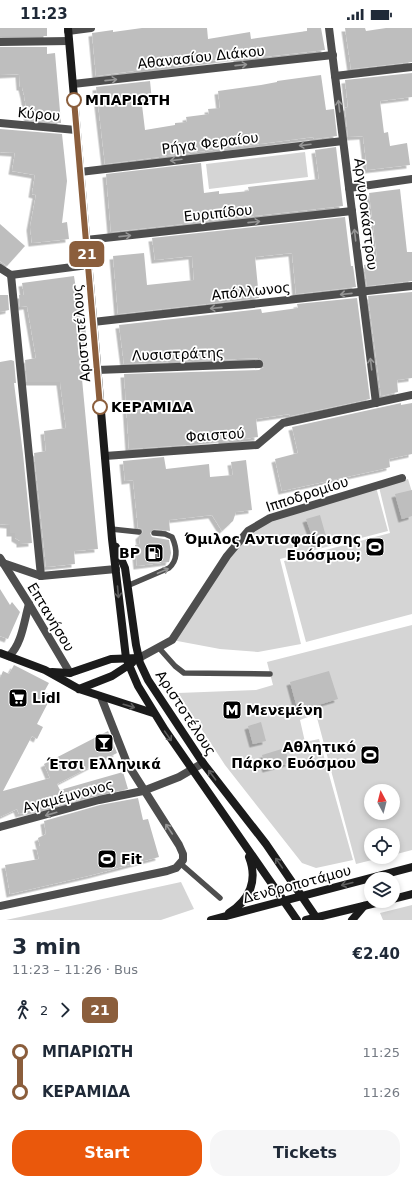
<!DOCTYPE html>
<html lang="en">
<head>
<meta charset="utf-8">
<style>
	:root { --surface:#fff; --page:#f6f6f7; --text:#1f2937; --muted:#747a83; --accent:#ea580c }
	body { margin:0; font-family:"DejaVu Sans",sans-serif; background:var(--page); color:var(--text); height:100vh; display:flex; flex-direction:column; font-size:15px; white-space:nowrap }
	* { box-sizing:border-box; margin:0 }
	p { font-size:13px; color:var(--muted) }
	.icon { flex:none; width:22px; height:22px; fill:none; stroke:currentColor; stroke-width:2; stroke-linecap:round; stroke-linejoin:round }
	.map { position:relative; height:892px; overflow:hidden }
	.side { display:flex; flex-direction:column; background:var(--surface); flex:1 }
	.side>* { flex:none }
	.badge { padding:0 8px; border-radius:6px; font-size:14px; line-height:26px }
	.needle { width:26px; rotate:353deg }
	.tools { position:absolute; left:364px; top:756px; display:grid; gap:8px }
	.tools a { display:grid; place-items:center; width:36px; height:36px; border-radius:50%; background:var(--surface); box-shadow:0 2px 6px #0003; font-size:20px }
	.map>.badge { position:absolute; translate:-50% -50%; box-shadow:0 0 0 2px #fff }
	.legs { display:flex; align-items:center; gap:6px; height:44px; padding:0 12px; font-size:13px }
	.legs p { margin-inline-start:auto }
	.overview { display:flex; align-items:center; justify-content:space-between; height:68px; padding:0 12px }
	h1 { font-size:22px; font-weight:800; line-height:30px }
	.button { display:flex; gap:8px; margin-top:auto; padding:8px 12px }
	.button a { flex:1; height:46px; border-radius:16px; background:var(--accent); color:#fff; font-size:16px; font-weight:800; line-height:46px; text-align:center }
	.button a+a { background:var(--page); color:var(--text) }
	ul { padding:0 12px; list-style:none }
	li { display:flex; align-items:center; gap:14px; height:40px; font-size:15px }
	li i { display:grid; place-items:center; width:6px; height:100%; margin:0 5px; background:currentColor }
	li i::after { content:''; width:10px; height:10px; margin:-5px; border:3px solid; border-radius:50%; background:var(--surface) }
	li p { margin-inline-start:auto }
	li:first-child i { background:linear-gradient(#0000 50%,currentColor 0) }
	li:last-child i { background:linear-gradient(currentColor 50%,#0000 0) }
	.status { display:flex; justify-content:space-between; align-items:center; height:28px; padding:0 20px; background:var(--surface); direction:ltr }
	.status svg { height:11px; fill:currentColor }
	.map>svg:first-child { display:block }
	.green { fill:#d5d5d5; fill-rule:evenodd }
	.building { fill:#bebebe; filter:url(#shadow) }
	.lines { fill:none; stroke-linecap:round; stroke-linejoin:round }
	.lane { stroke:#4e4e4e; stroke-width:5.5 }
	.street { stroke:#4e4e4e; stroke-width:8 }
	.secondary { stroke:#1b1b1b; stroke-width:8 }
	.oneway { stroke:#959595 }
	.oneway2 { stroke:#5f5f5f }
	.line-1-casing { stroke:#fff; stroke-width:9 }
	.line-1 { stroke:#8b5e3c; stroke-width:6 }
	.stop-1-dot { fill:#fff; stroke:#8b5e3c; stroke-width:2 }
	.labels { text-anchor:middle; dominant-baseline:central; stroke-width:3.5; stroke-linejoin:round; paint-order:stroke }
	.street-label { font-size:14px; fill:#000; stroke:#fff }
	.stop-label { font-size:14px; font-weight:bold; fill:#000; stroke:#fff; text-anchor:start }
	.poi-label { font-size:14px; font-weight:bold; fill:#000; stroke:#fff; text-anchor:end }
</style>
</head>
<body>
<div class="status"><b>11:23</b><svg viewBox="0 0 49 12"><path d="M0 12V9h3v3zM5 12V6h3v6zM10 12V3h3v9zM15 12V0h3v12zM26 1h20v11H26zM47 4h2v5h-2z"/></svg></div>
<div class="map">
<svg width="412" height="892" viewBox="0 0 412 892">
	<defs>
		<filter id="shadow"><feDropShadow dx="-3.5" dy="3.5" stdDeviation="0" flood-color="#0004"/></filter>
	</defs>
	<rect width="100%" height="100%" fill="#fff"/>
	<g class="green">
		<path d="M305,124L308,149L209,161L206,136Z"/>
		<path d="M408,451L412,464V586L306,614L284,533L390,505L379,459Z"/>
		<path d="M376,459L388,503L280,531L301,616L258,624L220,621L172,612L248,503L270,490Z"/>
		<path d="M412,597V822L393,827V807H371V829H384L356,836L316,686L300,692L305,714L319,711L353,832L316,840L302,835L225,737L178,665L256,662L273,657L267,634ZM371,763H393V785H371Z"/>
		<path d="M181,854L194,881L161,892H6Z"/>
		<path d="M412,877V892H383L380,885Z"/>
	</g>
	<g class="building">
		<rect x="0" y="0" width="47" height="8"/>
		<path d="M142,0H207L208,11L250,4L251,11L307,3V0H321L325,22L254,30L237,31V29L216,32L96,48L92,5L113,2V4Z"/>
		<path d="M345,0H365L366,3L386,0H412V34L351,41Z"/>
		<path d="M0,19H47V26L55,25L61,95L28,92L24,67L22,59H20L19,46L0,47Z"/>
		<path d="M412,45V69L380,73L384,105L388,104L390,118L407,115L410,137L367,142L363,108L348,109L345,80L348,79L345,52Z"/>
		<path d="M321,47L326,82L334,81L337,108L314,111L313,109L105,136L96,59L150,53L152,73L144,74V77H142L145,102L175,97V95L187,94L186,89L209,86L208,81L220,80L218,63L261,57L277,54V53Z"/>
		<path d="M0,101L62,106L67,153L62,195L67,194L69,211L32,215L30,199L36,167L32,166L35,147L12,143L15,125L0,124Z"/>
		<path d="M336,119L343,178L111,204L106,146L201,135L204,165L219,163V166L249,163L248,159L319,151L315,122Z"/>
		<path d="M400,161L407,224H412V253L367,258L364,237L374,236V230L377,229L369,165Z"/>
		<path d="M345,189L351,238H353L356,259L296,266L292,225L255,229L259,270L118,286L113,228L144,225L147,257L194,252L192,228L155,232L152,210Z"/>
		<path d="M0,196L25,218L7,238L0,233Z"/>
		<path d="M74,248L81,295H85L87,320H82L85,351H82L98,521L74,523L75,536L46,539L34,425L46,423L44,403L66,400L60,354H27L25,332L36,330L27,278L20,279L19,267H24L22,255Z"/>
		<path d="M412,264V350L397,352L398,364L381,368L368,268Z"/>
		<path d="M0,267H8L9,282L0,284Z"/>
		<path d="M357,270L370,371L290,388L289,386L256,391L258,409L222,414V411L186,415V417L129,421L124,346L259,342L264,339V335L259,330L124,336L119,297L261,281L262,285L298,280L297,276Z"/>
		<path d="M11,332L14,333L16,355H14L23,426L32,515L20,516V513L15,510V505H10V497L0,496V334Z"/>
		<path d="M401,375V377L412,375V426L389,431L390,439L383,441L282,463L275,431L298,425L292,399Z"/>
		<path d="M164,429L166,441L209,436L210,449L233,447L231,434L246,432L252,482L236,484L233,493L222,503L212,487L169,492L170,503L154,501L150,505L152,509L169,512L171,525L169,534L137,538L135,517L140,516L139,508L143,504L142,501L138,500L133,452L125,453L123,433Z"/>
		<path d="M412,462V488L402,491L395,466Z"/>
		<path d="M320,487L327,512L315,516L306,491Z"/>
		<path d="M0,561L10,577L12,574L20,584L8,611L0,608Z"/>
		<path d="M14,637L49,655L44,664L52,667L37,696L43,699L37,711L32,708L3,763L50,750L44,736L108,703L117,725L57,756L60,762L123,744L128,761L19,786L17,781L0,789V650L3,643L9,646Z"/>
		<path d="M329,643L338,671L298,683L290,654Z"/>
		<path d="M261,694L266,713L253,716L248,698Z"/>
		<path d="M285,720L289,735L266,741L262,727Z"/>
		<path d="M138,770L143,792L148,791L159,829L92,847L10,866L5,837L39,831L36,818H40L38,810L46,806L44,793L100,777Z"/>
	</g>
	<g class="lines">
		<g class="lane">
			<path d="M111,501L139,504"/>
			<path d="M127,558L169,540C178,532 177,520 172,509L165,506L154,505"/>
			<path d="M159,620L175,638L184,645L270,646"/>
			<path d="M181,836L220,870"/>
		</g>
		<g class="street">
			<path d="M329,0L376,375"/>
			<path d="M68,3L91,0"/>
			<path d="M0,14L69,13"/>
			<path d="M335,48L412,39"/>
			<path d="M73,56L333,27"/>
			<path d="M0,95L76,102"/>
			<path d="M80,144L343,113"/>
			<path d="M349,160L412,151"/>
			<path d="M86,212L352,183"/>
			<path d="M0,240L11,247L88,237"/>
			<path d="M11,247L41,548"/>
			<path d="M93,294L412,258"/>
			<path d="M97,342L259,336"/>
			<path d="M105,428L257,417L283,395L412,367"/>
			<path d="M0,530L29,576L70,645"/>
			<path d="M3,535L41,548L116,541"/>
			<path d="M9,628C22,616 24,593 29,576"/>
			<path d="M139,630L172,612L227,528L248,503L270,490L402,450"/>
			<path d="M0,799L99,772L143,763L179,749L203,735"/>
			<path d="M0,878L167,843L176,840L183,832V826L179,817L127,735L101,669"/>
		</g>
		<g class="secondary">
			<path d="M68,0L112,511L126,630L138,658L165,702L297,892"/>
			<path d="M116,519L125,540L136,617L140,635L148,652L203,735L266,816L318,892"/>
			<path d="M0,625L45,642L79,661L153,685"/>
			<path d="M52,644L70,645L111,631L139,630"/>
			<path d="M79,661L112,648L132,635"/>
			<path d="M393,871L412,866"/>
			<path d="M229,885C250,872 258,852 249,829"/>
			<path d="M211,892L412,839"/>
			<path d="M306,892L384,873"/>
			<path d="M352,892L364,878"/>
		</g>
	</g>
	<defs><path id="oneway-shaft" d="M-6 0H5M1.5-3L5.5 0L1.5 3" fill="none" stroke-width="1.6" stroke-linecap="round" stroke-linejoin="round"/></defs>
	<g class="oneway">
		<use href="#oneway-shaft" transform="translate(241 37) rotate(-6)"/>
		<use href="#oneway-shaft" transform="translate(111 52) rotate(-6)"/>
		<use href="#oneway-shaft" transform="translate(339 78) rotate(-97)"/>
		<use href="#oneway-shaft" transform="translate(305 117) rotate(173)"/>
		<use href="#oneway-shaft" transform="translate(176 132) rotate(173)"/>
		<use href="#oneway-shaft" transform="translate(254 194) rotate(-6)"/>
		<use href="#oneway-shaft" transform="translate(355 207) rotate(-97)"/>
		<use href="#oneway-shaft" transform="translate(125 208) rotate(-6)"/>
		<use href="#oneway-shaft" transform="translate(346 266) rotate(174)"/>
		<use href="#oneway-shaft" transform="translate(216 280) rotate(174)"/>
		<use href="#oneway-shaft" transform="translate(371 336) rotate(-97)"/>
		<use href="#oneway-shaft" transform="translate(163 543) rotate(-23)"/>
		<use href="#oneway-shaft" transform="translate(51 786) rotate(164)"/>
		<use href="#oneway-shaft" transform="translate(169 801) rotate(-124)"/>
	</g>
	<g class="oneway2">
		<use href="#oneway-shaft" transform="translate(118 564) rotate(85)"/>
		<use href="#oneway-shaft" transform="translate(129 678) rotate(16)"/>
		<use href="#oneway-shaft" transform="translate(168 708) rotate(55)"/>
		<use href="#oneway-shaft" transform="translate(212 747) rotate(-127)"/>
		<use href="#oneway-shaft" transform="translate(279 835) rotate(-125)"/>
		<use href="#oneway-shaft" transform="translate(347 856) rotate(166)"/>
	</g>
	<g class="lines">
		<defs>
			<path id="line-1" d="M74,72L100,379"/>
		</defs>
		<use href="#line-1" class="line-1-casing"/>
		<use href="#line-1" class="line-1"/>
	</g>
	<defs>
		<symbol id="stadium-square" viewBox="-11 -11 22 22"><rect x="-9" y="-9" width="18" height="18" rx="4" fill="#000" stroke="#fff"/><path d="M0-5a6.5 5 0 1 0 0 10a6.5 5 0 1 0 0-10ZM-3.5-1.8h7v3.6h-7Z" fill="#fff"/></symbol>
		<symbol id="fuel-square" viewBox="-11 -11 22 22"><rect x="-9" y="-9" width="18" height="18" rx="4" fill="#000" stroke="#fff"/><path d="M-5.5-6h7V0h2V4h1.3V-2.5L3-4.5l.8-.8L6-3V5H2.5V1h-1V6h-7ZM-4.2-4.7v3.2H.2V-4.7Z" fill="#fff"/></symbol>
		<symbol id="supermarket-square" viewBox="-11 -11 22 22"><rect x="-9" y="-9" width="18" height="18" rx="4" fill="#000" stroke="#fff"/><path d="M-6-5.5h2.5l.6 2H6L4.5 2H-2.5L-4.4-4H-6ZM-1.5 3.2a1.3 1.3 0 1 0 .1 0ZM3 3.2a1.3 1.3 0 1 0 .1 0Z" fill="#fff"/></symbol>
		<symbol id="metro-square" viewBox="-11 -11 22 22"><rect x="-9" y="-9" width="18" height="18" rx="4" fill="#000" stroke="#fff"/><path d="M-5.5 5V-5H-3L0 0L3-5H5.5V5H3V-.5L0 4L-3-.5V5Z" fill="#fff"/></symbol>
		<symbol id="bar-square" viewBox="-11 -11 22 22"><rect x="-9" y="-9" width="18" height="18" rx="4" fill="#000" stroke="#fff"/><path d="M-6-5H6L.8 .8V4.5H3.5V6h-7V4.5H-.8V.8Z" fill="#fff"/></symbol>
	</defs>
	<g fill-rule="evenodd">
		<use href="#stadium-square" x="364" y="508" width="22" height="22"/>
		<use href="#fuel-square" x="143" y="514" width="22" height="22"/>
		<use href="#supermarket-square" x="7" y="659" width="22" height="22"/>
		<use href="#metro-square" x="221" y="671" width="22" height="22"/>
		<use href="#bar-square" x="93" y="704" width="22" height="22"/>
		<use href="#stadium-square" x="359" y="716" width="22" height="22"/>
		<use href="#stadium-square" x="96" y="820" width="22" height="22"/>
	</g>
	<g class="stop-1-dot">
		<circle cx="74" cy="72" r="7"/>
		<circle cx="100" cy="379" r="7"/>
	</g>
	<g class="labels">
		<g class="street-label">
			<text transform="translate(201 29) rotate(-6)">Αθανασίου Διάκου</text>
			<text transform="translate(39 86) rotate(5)">Κύρου</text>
			<text transform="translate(210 115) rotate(-7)">Ρήγα Φεραίου</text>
			<text transform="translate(218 185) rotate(-6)">Ευριπίδου</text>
			<text transform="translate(366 186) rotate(83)">Αργυροκάστρου</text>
			<text transform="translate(251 263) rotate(-6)">Απόλλωνος</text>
			<text transform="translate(81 305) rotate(-95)">Αριστοτέλους</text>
			<text transform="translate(178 326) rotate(-2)">Λυσιστράτης</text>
			<text transform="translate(215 407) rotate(-4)">Φαιστού</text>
			<text transform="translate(307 466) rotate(-18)">Ιπποδρομίου</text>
			<text transform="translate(51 589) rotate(59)">Επτανήσου</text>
			<text transform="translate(186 685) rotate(57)">Αριστοτέλους</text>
			<text transform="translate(68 768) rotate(-15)">Αγαμέμνονος</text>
			<text transform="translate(297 856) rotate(-15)">Δενδροποτάμου</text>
		</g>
		<g class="stop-label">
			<text x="85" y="72">ΜΠΑΡΙΩΤΗ</text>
			<text x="111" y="379">ΚΕΡΑΜΙΔΑ</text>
		</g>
		<g class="poi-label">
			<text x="361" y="511">Όμιλος Αντισφαίρισης<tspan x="361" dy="16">Ευόσμου;</tspan></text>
			<text x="140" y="525">BP</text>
			<text x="32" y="670" text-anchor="start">Lidl</text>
			<text x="246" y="682" text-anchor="start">Μενεμένη</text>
			<text x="356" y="719">Αθλητικό<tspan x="356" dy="16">Πάρκο Ευόσμου</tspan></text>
			<text x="104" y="736" text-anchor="middle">Έτσι Ελληνικά</text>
			<text x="121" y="831" text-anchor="start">Fit</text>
		</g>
	</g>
</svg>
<div class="tools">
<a><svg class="needle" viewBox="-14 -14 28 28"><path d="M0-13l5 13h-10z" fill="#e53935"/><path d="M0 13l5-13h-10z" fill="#747a83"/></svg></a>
<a><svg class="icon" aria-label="locate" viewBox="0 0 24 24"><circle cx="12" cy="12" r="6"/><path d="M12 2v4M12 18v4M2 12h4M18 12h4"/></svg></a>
<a><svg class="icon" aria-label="layers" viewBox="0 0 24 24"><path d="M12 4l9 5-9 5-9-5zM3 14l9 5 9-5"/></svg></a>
</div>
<b class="badge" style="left:87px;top:226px;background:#8b5e3c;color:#fff">21</b>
</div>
<section class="side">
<div class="overview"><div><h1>3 min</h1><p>11:23 – 11:26 · Bus</p></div><b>€2.40</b></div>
<div class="legs"><svg class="icon" aria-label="walk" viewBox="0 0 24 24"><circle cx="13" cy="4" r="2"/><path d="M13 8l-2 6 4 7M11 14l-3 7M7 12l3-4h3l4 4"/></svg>2<svg class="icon" aria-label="forward" viewBox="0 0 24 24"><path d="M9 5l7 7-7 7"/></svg><b class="badge" style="background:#8b5e3c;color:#fff">21</b></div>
<ul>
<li><i style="color:#8b5e3c"></i><b>ΜΠΑΡΙΩΤΗ</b><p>11:25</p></li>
<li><i style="color:#8b5e3c"></i><b>ΚΕΡΑΜΙΔΑ</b><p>11:26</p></li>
</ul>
<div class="button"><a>Start</a><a>Tickets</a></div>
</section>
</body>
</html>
